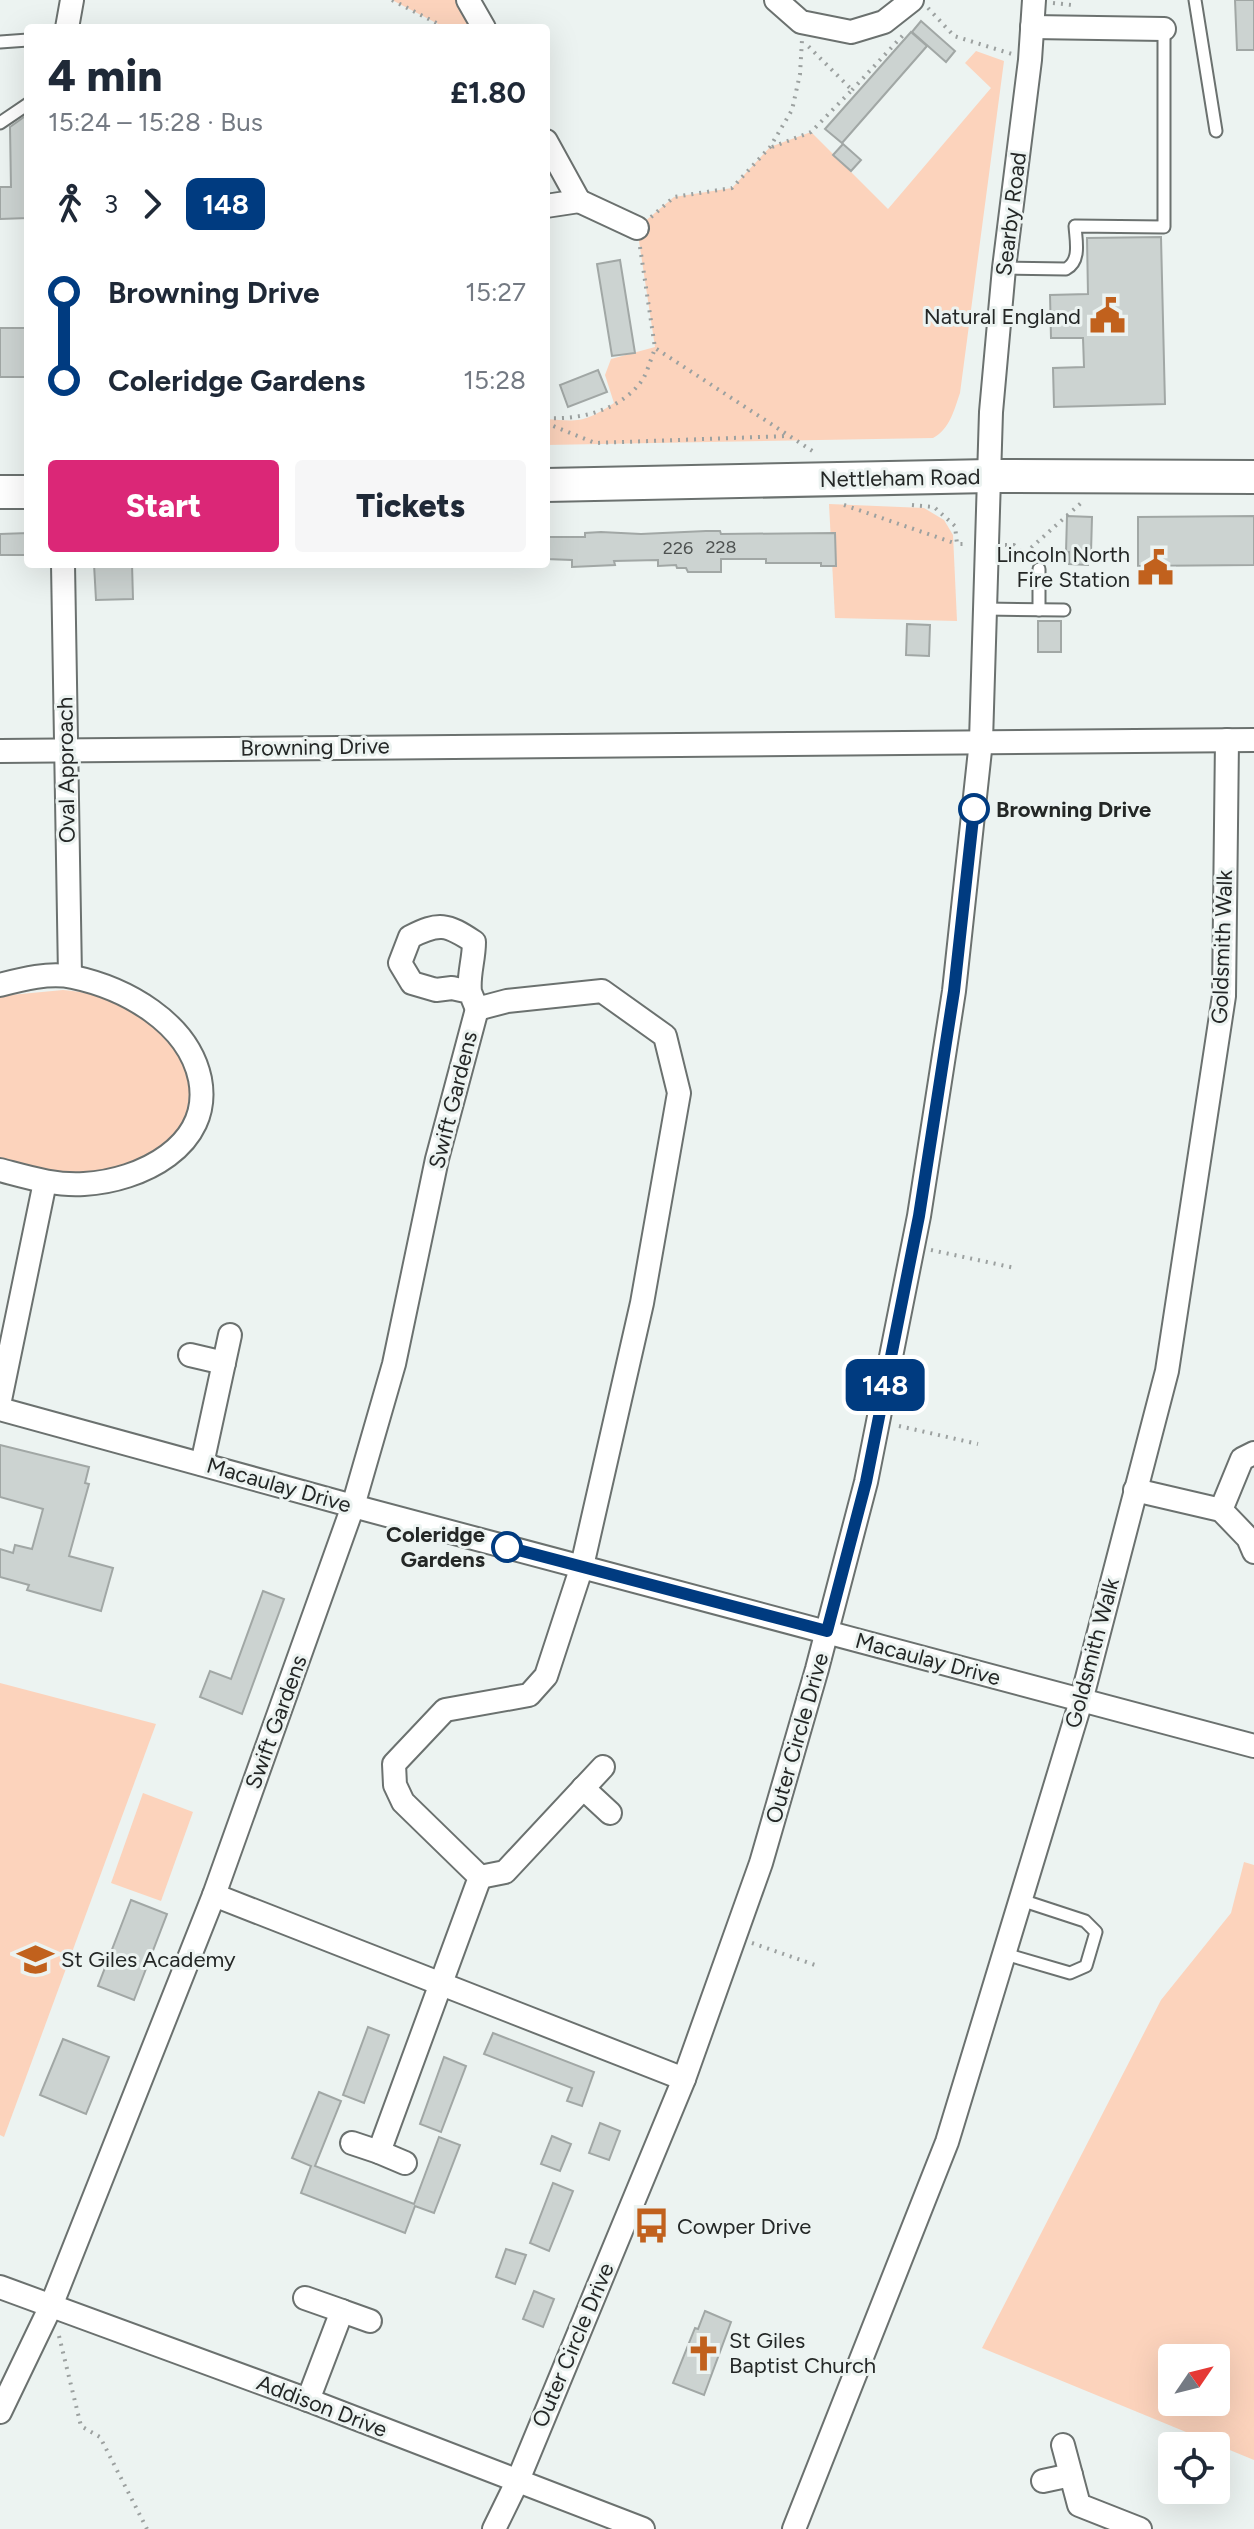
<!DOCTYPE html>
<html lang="en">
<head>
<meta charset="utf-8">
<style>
	:root { --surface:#fff; --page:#f6f6f7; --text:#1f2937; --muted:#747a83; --accent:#db2777 }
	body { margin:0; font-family:Figtree,sans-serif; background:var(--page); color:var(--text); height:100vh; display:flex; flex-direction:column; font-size:30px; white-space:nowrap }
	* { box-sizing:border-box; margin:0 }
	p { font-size:26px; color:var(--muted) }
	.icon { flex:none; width:44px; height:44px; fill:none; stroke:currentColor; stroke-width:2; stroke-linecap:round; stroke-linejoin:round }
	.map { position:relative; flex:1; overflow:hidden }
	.sheet { position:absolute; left:24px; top:24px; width:526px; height:544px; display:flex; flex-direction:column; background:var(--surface); border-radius:8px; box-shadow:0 8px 32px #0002 }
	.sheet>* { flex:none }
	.badge { padding:0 16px; border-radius:12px; font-size:28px; line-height:52px }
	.needle { width:52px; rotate:55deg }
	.buttons { position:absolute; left:1158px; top:2344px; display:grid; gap:16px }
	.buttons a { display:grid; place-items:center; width:72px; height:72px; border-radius:8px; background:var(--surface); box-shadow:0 8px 32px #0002; font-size:40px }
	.map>.badge { position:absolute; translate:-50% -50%; box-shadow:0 0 0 4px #fff }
	.legs { display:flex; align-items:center; gap:12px; height:88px; padding:0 24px; font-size:26px }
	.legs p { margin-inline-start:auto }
	.summary { display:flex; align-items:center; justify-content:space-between; height:136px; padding:0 24px }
	h1 { font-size:44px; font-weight:800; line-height:60px }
	.cta { display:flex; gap:16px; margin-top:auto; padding:16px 24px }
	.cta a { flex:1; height:92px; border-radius:8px; background:var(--accent); color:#fff; font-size:32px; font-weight:800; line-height:92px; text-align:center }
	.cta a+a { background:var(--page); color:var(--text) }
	ul { padding:0 24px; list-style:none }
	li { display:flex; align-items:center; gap:28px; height:88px; font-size:30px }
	li i { display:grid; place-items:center; width:12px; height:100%; margin:0 10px; background:currentColor }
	li i::after { content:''; width:20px; height:20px; margin:-10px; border:6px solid; border-radius:50%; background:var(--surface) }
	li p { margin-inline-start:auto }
	li:first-child i { background:linear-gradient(#0000 50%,currentColor 0) }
	li:last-child i { background:linear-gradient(currentColor 50%,#0000 0) }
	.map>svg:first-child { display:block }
	.green { fill:#fcd3bc; fill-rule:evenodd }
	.building { fill:#ccd3d1; stroke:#a1a7a5; stroke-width:2 }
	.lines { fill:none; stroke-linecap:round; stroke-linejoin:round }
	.lane-casing { stroke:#6b716f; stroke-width:15 }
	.street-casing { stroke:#6b716f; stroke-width:26 }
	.secondary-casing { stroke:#6b716f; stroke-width:36 }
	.path { stroke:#9ca1a0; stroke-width:4; stroke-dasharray:2 6; stroke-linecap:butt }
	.lane { stroke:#fff; stroke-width:11 }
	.street { stroke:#fff; stroke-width:22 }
	.secondary { stroke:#fff; stroke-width:32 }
	.line-1-casing { stroke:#fff; stroke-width:18 }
	.line-1 { stroke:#003b80; stroke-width:12 }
	.stop-1-dot { fill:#fff; stroke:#003b80; stroke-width:4 }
	.labels { text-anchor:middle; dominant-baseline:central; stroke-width:6; stroke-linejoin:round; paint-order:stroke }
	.number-label { font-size:18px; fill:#4e5251 }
	.street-label { font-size:22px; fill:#242726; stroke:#ecf3f1 }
	.poi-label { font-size:22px; fill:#242726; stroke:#ecf3f1; text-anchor:start }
	.stop-label { font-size:22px; font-weight:bold; fill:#242726; stroke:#ecf3f1; text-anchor:start }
</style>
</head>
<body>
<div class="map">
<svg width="1254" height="2529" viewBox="0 0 1254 2529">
	<rect width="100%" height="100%" fill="#ecf3f1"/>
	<g class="green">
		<path d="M392,0H468L484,28H446Z"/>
		<path d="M976,51L1004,61L960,393C954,410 950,429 933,438L546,445V419C580,422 585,422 614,403L605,375L611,359L655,347L637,228L674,197L732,188L770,147L811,132L888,209L991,88L965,63Z"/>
		<path d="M829,504L924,508L944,520L953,535L957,621L835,618Z"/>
		<path d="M63,990C83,992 104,995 123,1003C140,1010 170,1033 180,1050C194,1071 192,1118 174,1137C160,1152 135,1164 115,1170C78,1180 35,1167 0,1157V996Z"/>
		<path d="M0,1683L156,1724L4,2137L0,2135Z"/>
		<path d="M143,1793L193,1812L161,1901L111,1883Z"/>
		<path d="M1244,1862L1254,1865V2460L982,2348L1161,2000L1231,1913ZM1172,2358H1216V2402H1172Z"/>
	</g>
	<g class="building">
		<path d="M1235,0H1254V50H1237Z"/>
		<path d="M921,21L955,51L946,62L912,32Z"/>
		<path d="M911,32L927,46L842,143L825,129Z"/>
		<path d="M24,117H28V218L0,219V187H11L10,127Z"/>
		<path d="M843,144L861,160L851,171L833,155Z"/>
		<path d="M1161,237L1165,404L1054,407L1053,368L1084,367L1083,338H1051L1050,295L1088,294L1087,238Z"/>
		<path d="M620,260L635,353L612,356L597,264Z"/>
		<rect x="0" y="328" width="28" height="49"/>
		<path d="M598,370L607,392L568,407L560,385Z"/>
		<path d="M1067,516L1092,517L1091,553H1088V565L1069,564V552H1066Z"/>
		<path d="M1254,516V565L1138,566V517Z"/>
		<path d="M706,531H720L721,534L835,533L836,566H821V563H766V559H721V572H688L686,568H677L676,565L658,566V560L614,561L615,565L572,567V560L546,559V537H585V533L601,532L641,534Z"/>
		<path d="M28,533V555H0V534Z"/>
		<path d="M94,564H132L133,599L96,600Z"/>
		<rect x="1038" y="621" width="23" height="31"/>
		<path d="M907,624L930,625L929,656L906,655Z"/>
		<path d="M0,1445L89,1467L85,1483L89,1484L69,1556L113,1568L101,1611L27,1590L29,1585L0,1577V1549L13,1553L15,1545L32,1549L43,1509L0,1497Z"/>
		<path d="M263,1591L284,1599L242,1714L200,1697L210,1671L231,1679Z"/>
		<path d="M131,1900L167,1914L134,2000L98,1986Z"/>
		<path d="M368,2027L389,2035L364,2103L343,2095Z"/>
		<path d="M493,2033L594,2072L582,2106L567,2101L572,2088L484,2054Z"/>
		<path d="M63,2039L109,2057L86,2114L40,2095Z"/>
		<path d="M444,2057L466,2066L441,2132L420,2124Z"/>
		<path d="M319,2092L341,2101L315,2166L414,2204L439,2137L460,2145L434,2213L415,2206L405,2233L301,2193L311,2166L292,2158Z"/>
		<path d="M600,2123L620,2131L609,2160L589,2153Z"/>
		<path d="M552,2136L571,2144L560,2171L541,2164Z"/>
		<path d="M553,2183L573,2191L549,2251L530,2243Z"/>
		<path d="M506,2249L526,2255L515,2284L496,2277Z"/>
		<path d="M534,2291L554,2299L543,2327L523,2319Z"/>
		<path d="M705,2311L731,2322L704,2395L673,2383L695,2328L698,2329Z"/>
	</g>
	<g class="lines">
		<defs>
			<g id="lane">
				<path d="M1195,0L1216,131"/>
				<path d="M0,42L28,40"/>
				<path d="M0,123L28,104"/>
				<path d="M1004,268L1066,269C1081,261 1076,241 1075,226L1164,227V29"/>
				<path d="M985,609L1064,610"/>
				<path d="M1039,610V569"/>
				<path d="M1005,1954L1070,1973L1086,1966L1096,1932L1085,1921L1021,1900"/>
			</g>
			<g id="street">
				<path d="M468,0L484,28"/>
				<path d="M776,0L801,22L851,32L884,22L912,0"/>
				<path d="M1032,27L1164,29"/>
				<path d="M67,28L72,0"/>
				<path d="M546,141L579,201L546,206"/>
				<path d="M579,201L637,228"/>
				<path d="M63,564L70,976"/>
				<path d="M0,751L1254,740"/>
				<path d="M0,985C22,979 50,972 73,977C125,988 188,1022 200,1079C213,1146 140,1181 84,1184C55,1186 27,1177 0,1170"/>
				<path d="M470,992C468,975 474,960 474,942C447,924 439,922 410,937L400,963L412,983L436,990L452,988L470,992L477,1009"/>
				<path d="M190,1355L224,1363"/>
				<path d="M0,1400L45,1182"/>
				<path d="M0,1409L353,1506L1254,1746"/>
				<path d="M202,1464L230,1335"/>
				<path d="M1135,1490L1221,1510L1248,1538L1254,1552"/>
				<path d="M1221,1510L1242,1459L1254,1453"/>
				<path d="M583,1788L610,1813"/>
				<path d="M480,1877L505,1872L603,1767"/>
				<path d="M214,1895L684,2079"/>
				<path d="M352,2143L379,2152"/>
				<path d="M405,2163L379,2152L480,1877L403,1802L395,1785L394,1764L445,1710L529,1695L546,1676L582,1566L642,1303L679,1093L665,1036L602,991L507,1001L477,1009"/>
				<path d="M0,2287L308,2400L643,2529"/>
				<path d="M305,2298L342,2311L308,2400"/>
				<path d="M342,2311L370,2321"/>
				<path d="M0,2412L51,2306L214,1895L353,1506L394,1364L437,1159L477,1009"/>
				<path d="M1063,2445L1079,2505L1140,2529"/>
				<path d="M1043,2481L1071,2475"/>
				<path d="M494,2529L518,2480L684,2079L761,1863L817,1669L866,1482L919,1216L954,991L981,741L991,412L1004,268L1030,60L1034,0"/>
				<path d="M794,2529L947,2142L1081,1701L1167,1371L1224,996L1227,740"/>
			</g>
			<g id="secondary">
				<path d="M546,485L990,476L1254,477"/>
				<path d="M0,492H28"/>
			</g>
		</defs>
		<use href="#lane" class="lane-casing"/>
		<use href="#street" class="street-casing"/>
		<use href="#secondary" class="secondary-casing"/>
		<g class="path">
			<path d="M392,0L446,28"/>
			<path d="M1053,3L1072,5"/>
			<path d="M928,8L954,36L1012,54"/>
			<path d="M852,90L905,33"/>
			<path d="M772,147L811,132L852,90L805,43"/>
			<path d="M651,217L674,197L732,188L770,147L792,110L800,74L802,40"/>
			<path d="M640,247L655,348L817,454"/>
			<path d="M546,418C581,420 622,410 643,379C648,370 651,358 655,349"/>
			<path d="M546,423L595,443L787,436"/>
			<path d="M844,505L957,544"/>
			<path d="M912,505L934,507L955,526L957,544H968"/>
			<path d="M1005,545H1014L1024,554L1081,503"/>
			<path d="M931,1250L1015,1268"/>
			<path d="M899,1426L978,1444"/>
			<path d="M752,1943L815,1965"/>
			<path d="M59,2336L81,2426L100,2437L147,2529"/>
		</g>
		<use href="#lane" class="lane"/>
		<use href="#street" class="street"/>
		<use href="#secondary" class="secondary"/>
	</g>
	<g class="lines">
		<defs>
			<path id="line-1" d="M507,1547L827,1631L866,1482L919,1216L954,991L974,809"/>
		</defs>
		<use href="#line-1" class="line-1-casing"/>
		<use href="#line-1" class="line-1"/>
	</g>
	<defs>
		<symbol id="civic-bare" viewBox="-9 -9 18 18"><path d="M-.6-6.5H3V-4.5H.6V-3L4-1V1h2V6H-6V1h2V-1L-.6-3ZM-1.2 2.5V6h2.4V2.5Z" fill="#c1611d" stroke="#ecf3f1" stroke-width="2.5" paint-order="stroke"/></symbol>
		<symbol id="school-bare" viewBox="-9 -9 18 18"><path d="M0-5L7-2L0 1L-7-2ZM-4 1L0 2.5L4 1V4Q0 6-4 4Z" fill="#c1611d" stroke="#ecf3f1" stroke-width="2.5" paint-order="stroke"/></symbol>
		<symbol id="bus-bare" viewBox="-9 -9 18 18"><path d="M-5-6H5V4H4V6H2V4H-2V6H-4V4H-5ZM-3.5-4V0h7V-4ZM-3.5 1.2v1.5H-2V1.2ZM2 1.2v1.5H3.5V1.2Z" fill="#c1611d" stroke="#ecf3f1" stroke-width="2.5" paint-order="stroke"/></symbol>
		<symbol id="church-bare" viewBox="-9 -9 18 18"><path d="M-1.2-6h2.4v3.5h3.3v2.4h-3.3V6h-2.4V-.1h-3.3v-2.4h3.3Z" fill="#c1611d" stroke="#ecf3f1" stroke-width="2.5" paint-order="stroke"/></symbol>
	</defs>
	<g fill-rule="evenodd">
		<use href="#civic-bare" x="1082" y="290" width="51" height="51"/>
		<use href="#civic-bare" x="1130" y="542" width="51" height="51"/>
		<use href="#school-bare" x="10" y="1934" width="51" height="51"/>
		<use href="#bus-bare" x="626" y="2200" width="51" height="51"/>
		<use href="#church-bare" x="678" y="2328" width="51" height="51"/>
	</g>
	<g class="stop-1-dot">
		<circle cx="974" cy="809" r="14"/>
		<circle cx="507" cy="1547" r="14"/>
	</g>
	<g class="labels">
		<g class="number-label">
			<text x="721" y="547">228</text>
			<text x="678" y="548">226</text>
		</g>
		<g class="street-label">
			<text transform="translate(1011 214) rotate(-83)">Searby Road</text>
			<text transform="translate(900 478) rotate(-1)">Nettleham Road</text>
			<text transform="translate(315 747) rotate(-1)">Browning Drive</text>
			<text transform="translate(66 770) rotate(-91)">Oval Approach</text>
			<text transform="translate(1222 947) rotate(-88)">Goldsmith Walk</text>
			<text transform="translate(453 1100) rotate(-76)">Swift Gardens</text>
			<text transform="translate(279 1485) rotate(16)">Macaulay Drive</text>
			<text transform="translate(1092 1653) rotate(-75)">Goldsmith Walk</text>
			<text transform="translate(928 1659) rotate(15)">Macaulay Drive</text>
			<text transform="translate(276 1722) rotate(-70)">Swift Gardens</text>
			<text transform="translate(797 1738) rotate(-74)">Outer Circle Drive</text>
			<text transform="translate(573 2345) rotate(-67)">Outer Circle Drive</text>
			<text transform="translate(322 2406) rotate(21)">Addison Drive</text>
		</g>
		<g class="poi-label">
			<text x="1081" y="316" text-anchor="end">Natural England</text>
			<text x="1130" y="554" text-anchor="end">Lincoln North<tspan x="1130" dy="25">Fire Station</tspan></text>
			<text x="61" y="1959">St Giles Academy</text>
			<text x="677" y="2226">Cowper Drive</text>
			<text x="729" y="2340">St Giles<tspan x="729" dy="25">Baptist Church</tspan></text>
		</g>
		<g class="stop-label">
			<text x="996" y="809">Browning Drive</text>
			<text x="485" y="1534" text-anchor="end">Coleridge<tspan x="485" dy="25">Gardens</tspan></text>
		</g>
	</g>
</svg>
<div class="buttons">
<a><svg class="needle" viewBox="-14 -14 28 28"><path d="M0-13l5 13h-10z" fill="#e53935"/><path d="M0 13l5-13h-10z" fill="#747a83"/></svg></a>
<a><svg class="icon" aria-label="locate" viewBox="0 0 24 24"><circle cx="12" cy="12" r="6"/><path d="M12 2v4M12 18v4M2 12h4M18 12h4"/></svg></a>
</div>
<b class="badge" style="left:885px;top:1385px;background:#003b80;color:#fff">148</b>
<section class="sheet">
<div class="summary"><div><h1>4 min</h1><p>15:24 – 15:28 · Bus</p></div><b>£1.80</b></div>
<div class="legs"><svg class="icon" aria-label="walk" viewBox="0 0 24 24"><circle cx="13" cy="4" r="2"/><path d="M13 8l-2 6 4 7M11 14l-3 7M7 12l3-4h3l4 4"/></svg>3<svg class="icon" aria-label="forward" viewBox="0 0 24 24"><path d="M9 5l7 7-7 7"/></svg><b class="badge" style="background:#003b80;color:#fff">148</b></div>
<ul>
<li><i style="color:#003b80"></i><b>Browning Drive</b><p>15:27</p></li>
<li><i style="color:#003b80"></i><b>Coleridge Gardens</b><p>15:28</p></li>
</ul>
<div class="cta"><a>Start</a><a>Tickets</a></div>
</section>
</div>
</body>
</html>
